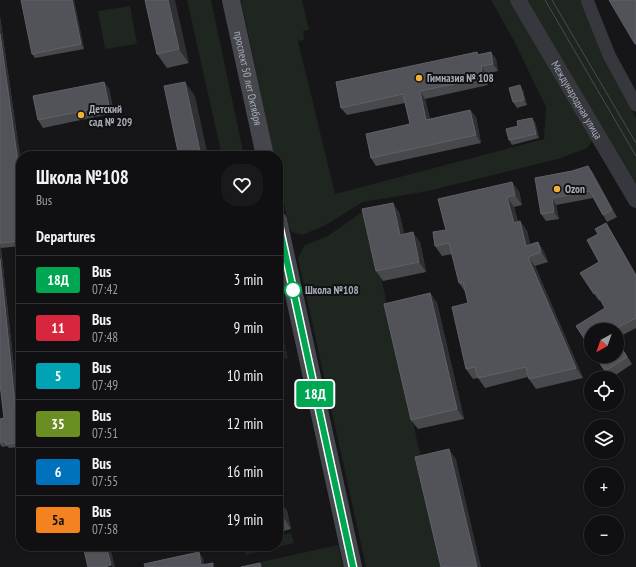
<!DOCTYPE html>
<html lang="en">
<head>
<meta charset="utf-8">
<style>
	:root { --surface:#101012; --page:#19191b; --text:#f1f3f6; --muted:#9c9d9f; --line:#303032 }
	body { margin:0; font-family:"PT Sans Narrow",sans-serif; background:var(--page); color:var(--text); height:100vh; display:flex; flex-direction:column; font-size:15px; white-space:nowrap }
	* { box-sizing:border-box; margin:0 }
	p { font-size:13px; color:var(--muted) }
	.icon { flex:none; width:22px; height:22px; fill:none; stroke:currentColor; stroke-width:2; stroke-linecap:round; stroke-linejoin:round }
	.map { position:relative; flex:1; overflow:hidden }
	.panel { position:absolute; left:16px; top:151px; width:267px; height:400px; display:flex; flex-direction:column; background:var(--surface); border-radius:16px; box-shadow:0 1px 3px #0004,0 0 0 1px var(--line) }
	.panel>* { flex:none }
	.badge { padding:0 8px; border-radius:3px; font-size:14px; line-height:26px }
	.needle { width:26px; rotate:220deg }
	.controls { position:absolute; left:584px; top:323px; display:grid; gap:8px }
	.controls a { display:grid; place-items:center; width:40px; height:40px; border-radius:50%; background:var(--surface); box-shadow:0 1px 3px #0004,0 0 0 1px var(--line); font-size:20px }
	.map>.badge { position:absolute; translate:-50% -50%; box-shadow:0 0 0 2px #fff }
	h2 { padding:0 20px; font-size:15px; line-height:36px }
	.round { display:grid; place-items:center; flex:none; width:42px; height:42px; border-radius:16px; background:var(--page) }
	.head { display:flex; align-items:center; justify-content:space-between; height:68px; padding:0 20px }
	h1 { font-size:19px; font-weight:700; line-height:30px }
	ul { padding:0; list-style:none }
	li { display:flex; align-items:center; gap:12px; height:48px; padding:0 20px; border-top:1px solid var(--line) }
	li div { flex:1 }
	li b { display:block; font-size:15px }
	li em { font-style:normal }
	li .badge { min-width:44px; font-weight:700; text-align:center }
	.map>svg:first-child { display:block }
	.green { fill:#1e261f }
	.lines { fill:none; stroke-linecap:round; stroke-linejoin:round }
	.minor { stroke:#37383d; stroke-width:13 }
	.tertiary { stroke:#37383d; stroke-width:16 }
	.secondary { stroke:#45474d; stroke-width:18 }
	.tram { stroke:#4a4c52; stroke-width:1 }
	.wall { fill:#47494d }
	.shaded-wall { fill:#2f3033 }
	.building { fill:#525359; stroke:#5f6168 }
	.line-casing { stroke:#fff; stroke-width:9 }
	.line { stroke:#00a651; stroke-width:6 }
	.poi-dot { fill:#f2b134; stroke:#111113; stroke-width:1.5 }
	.stop-dot { fill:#fff; stroke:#00a651; stroke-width:2 }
	.labels { text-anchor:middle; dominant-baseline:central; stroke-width:4; stroke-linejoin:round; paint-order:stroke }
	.street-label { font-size:11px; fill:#a8adb8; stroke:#111113 }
	.poi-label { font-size:11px; font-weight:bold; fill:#a8adb8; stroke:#111113; text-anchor:start }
	.stop-label { font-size:11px; font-weight:bold; fill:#a8adb8; stroke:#111113; text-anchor:start }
</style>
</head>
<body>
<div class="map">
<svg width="636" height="567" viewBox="0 0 636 567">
	<rect width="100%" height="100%" fill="#161618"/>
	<g class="green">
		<path d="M187,0H211L244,156H222Z"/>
		<path d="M241,0H302L309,30L303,31L304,40L298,41L335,194L544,139L546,107L514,41L491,0H513L593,140L587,148L558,159L428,191L363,202L324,226L302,235L292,232L289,227L278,174V156H274Z"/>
		<path d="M523,0H580L616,81L636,118V191Z"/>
		<path d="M130,6L137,44L105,49L98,11Z"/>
		<path d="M366,209L445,567H366L298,258L305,245L328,236Z"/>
		<path d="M278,314L288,358L278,361Z"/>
		<path d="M291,533L294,543L246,555L244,546H278V536Z"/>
		<path d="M338,545L343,567H238Z"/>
	</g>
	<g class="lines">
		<path class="minor" d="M587,0L609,55L636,105"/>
		<path class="tertiary" id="s1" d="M518,0L636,200"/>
		<g class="secondary">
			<path id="s2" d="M231,0L265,156"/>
			<path d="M278,220L353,567"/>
		</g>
		<g class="tram">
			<path d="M545,0L636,156"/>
			<path d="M552,0L636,143"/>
		</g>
	</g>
	<g class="wall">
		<path d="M74,0L84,49L35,58L32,54Z"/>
		<path d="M145,0L189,63L167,68L157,54Z"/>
		<path d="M0,17L21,163V246L1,248L21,433V447L9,448L7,446L2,447L0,444V419L4,418L0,384Z"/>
		<path d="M491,52L496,59L498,71L486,74L488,85L425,99L430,119L470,110L476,117L481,143L376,166L371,158L410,124L405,103L347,115L341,108L479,54Z"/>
		<path d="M104,82L109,89L114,113L43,128L38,120Z"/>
		<path d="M523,90L527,105L517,108L513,102Z"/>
		<path d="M535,122L539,138L512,145L509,140Z"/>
		<path d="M588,166L593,173L617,217L607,222L603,215L593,198L556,205L559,219L546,221L541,214L535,178L572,171Z"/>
		<path d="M519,191L522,205L514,207L518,222L520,221L527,231L530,244L538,242L544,252L548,262L535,266L583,378L536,389L529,379L528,377L485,388L478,378L473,379L466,369L468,303L466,293L459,283L452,254L442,256L435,246L446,230L438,199Z"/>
		<path d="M399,212L404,234L420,242L426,272L383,281L376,271Z"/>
		<path d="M606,223L611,231L636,274V328L617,338V330H591L605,308L601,299L599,301L580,273L599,262L598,234Z"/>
		<path d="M430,293L437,303L464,419L418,429L411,420Z"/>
		<path d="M617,340L632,364L611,378H610L605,371L617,356Z"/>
		<path d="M278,499L287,511L291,529L280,532L281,535L278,536Z"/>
	</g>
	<g class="shaded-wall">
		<path d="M72,0H74L84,49L81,44Z"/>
		<path d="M168,0H175L189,63L179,49Z"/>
		<path d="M0,17L21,163V185L0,34Z"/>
		<path d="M491,52L496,59L498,71L493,64Z"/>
		<path d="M481,66L486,74L488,85L483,78Z"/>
		<path d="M104,82L109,89L114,113L109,106Z"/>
		<path d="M185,82L195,96L208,156H201Z"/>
		<path d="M520,85L523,90L527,105L524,100Z"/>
		<path d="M420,91L425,99L432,127L426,120Z"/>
		<path d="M470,110L476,117L481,143L476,135Z"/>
		<path d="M532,118L535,122L539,138L536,134Z"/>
		<path d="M588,166L593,173L617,217L612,210Z"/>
		<path d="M512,182L519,191L522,205L515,195Z"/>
		<path d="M507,197L514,207L520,233L514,223Z"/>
		<path d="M552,198L556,205L559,219L554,212Z"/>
		<path d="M393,203L399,212L407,245L400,235Z"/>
		<path d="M520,221L527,231L533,256L526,246Z"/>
		<path d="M606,223L611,231L636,274V276Z"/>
		<path d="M413,232L420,242L426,272L419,262Z"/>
		<path d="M538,242L544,252L548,262L541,252Z"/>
		<path d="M0,246L1,248L21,433V445L19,442L0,259Z"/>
		<path d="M528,257L535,266L583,378L576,368Z"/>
		<path d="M430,293L437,303L464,419L457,409Z"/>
		<path d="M449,449L456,459L481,567H477Z"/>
		<path d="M278,499L287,511L291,529L282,515Z"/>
		<path d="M278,528L280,532L281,535L278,530Z"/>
		<path d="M106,546H110L115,567H112L111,565Z"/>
		<path d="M199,552L203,558L205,567L201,565Z"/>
	</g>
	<g class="building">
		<path d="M21,0H72L81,44L32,54Z"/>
		<path d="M145,0H168L179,49L157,54Z"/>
		<path d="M609,0H636V44H635Z"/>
		<path d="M0,34L18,162L21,185V241L0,243Z"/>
		<path d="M477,52L478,55L491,52L493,64L481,66L483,78L420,91L426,120L470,110L476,135L371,158L366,134L410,124L403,94L341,108L336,82Z"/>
		<path d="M104,82L109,106L38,120L33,96Z"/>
		<path d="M185,82L201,156H179L164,86Z"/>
		<path d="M520,85L524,100L513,102L509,88Z"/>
		<path d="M532,118L536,134L509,140L506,129L518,126L517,121Z"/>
		<path d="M588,166L612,210L603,215L590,191L552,198L554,212L541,214L535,178L572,171Z"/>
		<path d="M512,182L515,195L507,197L514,223L520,221L526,246L538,242L541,252L528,257L576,368L529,379L526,367L478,378L475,367L466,369L452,307L468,303L463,282L459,283L449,243L435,246L433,232L446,230L438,199Z"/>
		<path d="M393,203L400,235L413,232L419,262L376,271L362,209Z"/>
		<path d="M606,223L636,276V318L613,330H591V349L576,326L605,308L596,292L594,294L580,273L599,262L587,240L598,234L595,229Z"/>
		<path d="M0,259L19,442L6,444L5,441L0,442V419L4,418L0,384Z"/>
		<path d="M430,293L457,409L411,420L384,304Z"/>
		<path d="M617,341L627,357L605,371L595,356H617Z"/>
		<path d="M449,449L477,567H441L415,457Z"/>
		<path d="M278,501L282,515L278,516Z"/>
		<path d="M83,546H106L111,565L105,567H88Z"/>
		<path d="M199,552L201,565L213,563V567H145L144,564Z"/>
		<path d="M260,563L261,567H241Z"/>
	</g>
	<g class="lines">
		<defs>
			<path id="line" d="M278,220L353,567"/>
		</defs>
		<use href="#line" class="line-casing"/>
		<use href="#line" class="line"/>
	</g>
	<g class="poi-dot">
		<circle cx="419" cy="78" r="4"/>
		<circle cx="81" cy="115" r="4"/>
		<circle cx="557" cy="189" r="4"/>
	</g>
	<circle class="stop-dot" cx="293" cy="290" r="8"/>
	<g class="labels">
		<g class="street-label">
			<text stroke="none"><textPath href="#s2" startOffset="80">проспект 50 лет Октября</textPath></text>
			<text stroke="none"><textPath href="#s1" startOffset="116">Международная улица</textPath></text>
		</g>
		<g class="poi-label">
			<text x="427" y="78">Гимназия № 108</text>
			<text x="89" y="109">Детский<tspan x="89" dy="13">сад № 209</tspan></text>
			<text x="565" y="189">Ozon</text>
		</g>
		<g class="stop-label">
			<text x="305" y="290">Школа №108</text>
		</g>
	</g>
</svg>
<div class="controls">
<a><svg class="needle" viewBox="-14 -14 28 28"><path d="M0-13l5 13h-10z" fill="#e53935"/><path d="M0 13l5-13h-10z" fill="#9c9d9f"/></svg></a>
<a><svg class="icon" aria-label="locate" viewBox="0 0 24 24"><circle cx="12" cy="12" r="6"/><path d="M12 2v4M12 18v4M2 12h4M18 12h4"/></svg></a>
<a><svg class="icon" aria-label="layers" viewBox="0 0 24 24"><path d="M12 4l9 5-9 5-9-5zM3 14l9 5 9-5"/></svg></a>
<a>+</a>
<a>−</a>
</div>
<b class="badge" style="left:315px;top:394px;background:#00a651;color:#fff">18Д</b>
<section class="panel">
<div class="head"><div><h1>Школа №108</h1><p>Bus</p></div><a class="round"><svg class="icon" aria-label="heart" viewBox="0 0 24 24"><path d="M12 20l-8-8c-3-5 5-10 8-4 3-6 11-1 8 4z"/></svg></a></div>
<h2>Departures</h2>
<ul>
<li><span class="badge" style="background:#00a651;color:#fff">18Д</span><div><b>Bus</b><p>07:42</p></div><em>3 min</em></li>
<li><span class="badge" style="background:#d7263d;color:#fff">11</span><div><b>Bus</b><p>07:48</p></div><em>9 min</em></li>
<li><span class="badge" style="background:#00a3b4;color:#fff">5</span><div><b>Bus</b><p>07:49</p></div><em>10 min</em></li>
<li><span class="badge" style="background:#6b8e23;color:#fff">35</span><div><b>Bus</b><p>07:51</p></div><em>12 min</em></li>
<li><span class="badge" style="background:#0072bc;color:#fff">6</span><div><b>Bus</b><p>07:55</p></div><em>16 min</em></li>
<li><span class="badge" style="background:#f58220;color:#111">5а</span><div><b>Bus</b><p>07:58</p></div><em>19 min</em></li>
</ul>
</section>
</div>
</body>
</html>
